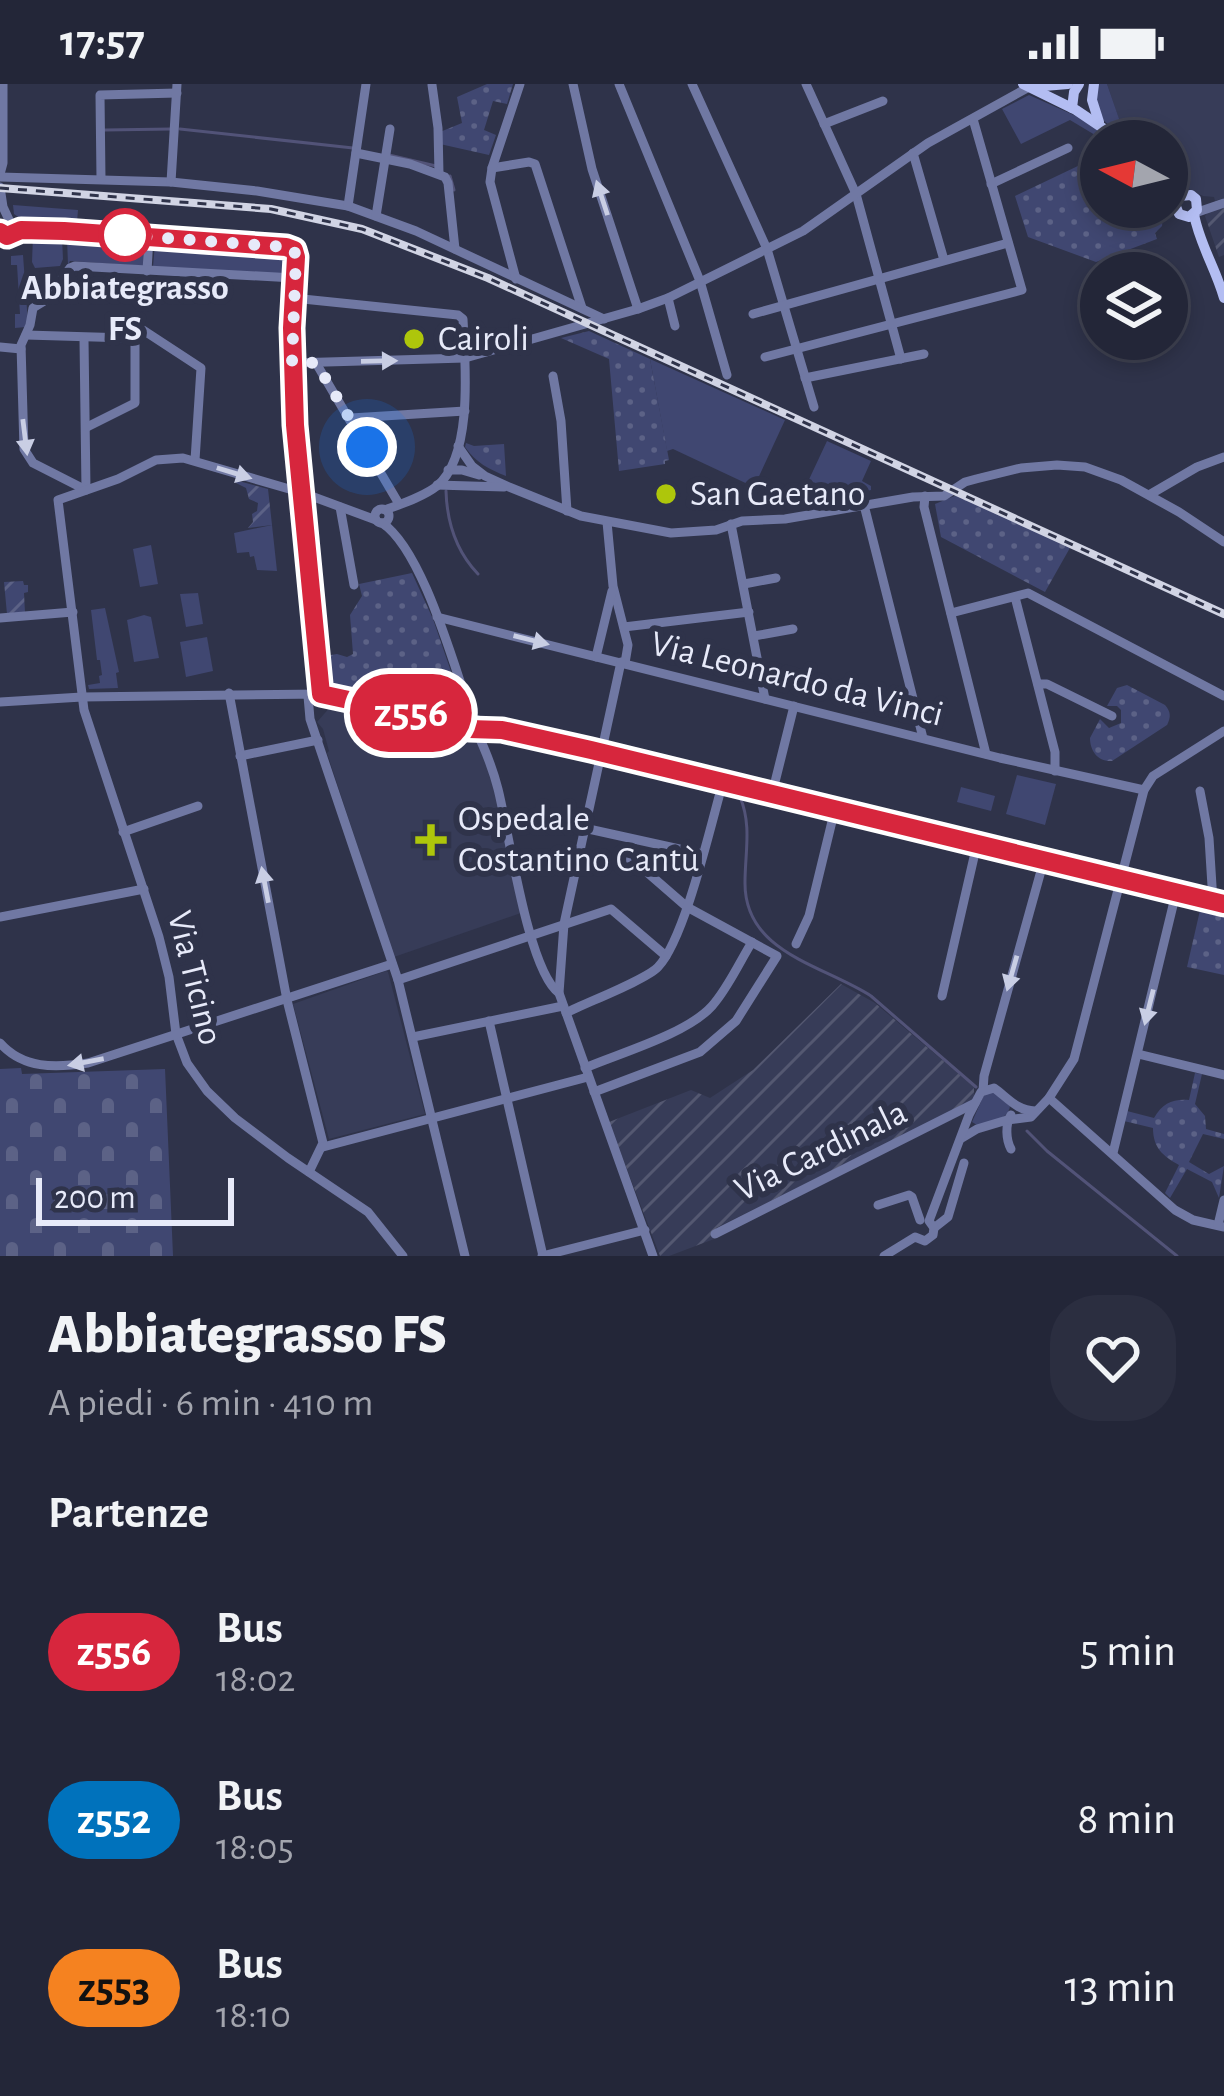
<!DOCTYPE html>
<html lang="it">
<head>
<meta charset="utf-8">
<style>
	:root { --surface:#232638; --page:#2b2e40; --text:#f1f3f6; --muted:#a3a5ae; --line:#404353 }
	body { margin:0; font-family:"Alegreya Sans",sans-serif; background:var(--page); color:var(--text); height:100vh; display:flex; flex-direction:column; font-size:45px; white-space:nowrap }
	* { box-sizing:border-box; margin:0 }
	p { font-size:39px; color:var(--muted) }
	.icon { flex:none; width:66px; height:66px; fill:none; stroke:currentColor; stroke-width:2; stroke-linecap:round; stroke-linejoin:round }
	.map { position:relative; height:1172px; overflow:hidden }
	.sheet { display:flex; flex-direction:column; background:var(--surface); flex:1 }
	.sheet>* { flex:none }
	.badge { padding:0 24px; border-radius:39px; font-size:42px; line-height:78px }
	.needle { width:78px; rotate:277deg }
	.fabs { position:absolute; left:1080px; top:36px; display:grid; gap:24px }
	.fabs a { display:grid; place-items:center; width:108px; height:108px; border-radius:50%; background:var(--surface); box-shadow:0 6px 18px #0003,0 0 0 3px var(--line); font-size:60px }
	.scale { position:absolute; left:36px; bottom:30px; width:198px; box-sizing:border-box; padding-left:12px; border:6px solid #e7eaf9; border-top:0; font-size:33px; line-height:42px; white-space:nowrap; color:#e7eaf9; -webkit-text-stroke:9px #2f334a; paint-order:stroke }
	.you { position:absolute; width:60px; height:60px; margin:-30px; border:9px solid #fff; border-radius:50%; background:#1a73e8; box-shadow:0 0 0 18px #1a73e833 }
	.map>.badge { position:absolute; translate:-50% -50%; box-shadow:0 0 0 6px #fff }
	h2 { padding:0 48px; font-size:45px; line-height:108px }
	.round { display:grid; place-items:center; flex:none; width:126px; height:126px; border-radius:48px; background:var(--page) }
	.head { display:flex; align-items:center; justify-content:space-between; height:204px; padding:0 48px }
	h1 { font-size:57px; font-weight:800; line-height:90px }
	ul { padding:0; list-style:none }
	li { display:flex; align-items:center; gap:36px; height:168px; padding:0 48px }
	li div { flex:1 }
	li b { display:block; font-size:45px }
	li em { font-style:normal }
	li .badge { min-width:132px; font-weight:700; text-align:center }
	.status { display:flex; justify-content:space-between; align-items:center; height:84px; padding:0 60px; background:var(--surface); direction:ltr }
	.status svg { height:33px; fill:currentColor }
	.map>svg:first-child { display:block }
	.built { fill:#373c58 }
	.industrial { fill:url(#industrial-furrows) }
	.grass { fill:#404771 }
	.cemetery { fill:url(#cemetery-stones) }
	.park { fill:url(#park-dots) }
	.garden { fill:url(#garden-furrows) }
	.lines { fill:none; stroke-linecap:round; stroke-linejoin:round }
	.stream { stroke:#525378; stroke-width:3 }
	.minor { stroke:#7078a3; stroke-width:9 }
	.major { stroke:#b3bdf2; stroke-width:10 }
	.rail-casing { stroke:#d1d4e4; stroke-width:8 }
	.rail { stroke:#2f334a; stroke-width:3; stroke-dasharray:9; stroke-linecap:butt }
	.oneway { fill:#c9cee4 }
	.line-casing { stroke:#fff; stroke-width:27 }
	.line { stroke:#d7263d; stroke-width:18 }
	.walk { stroke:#e7eaf9; stroke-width:12; stroke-dasharray:0 21.6 }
	.stop-dot { fill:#fff; stroke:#d7263d; stroke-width:6 }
	.poi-dot { fill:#aec60b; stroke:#2f334a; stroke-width:4.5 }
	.labels { text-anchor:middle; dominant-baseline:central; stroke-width:12; stroke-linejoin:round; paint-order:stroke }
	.stop-label { font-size:36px; font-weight:bold; fill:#e7eaf9; stroke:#2f334a }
	.poi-label { font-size:36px; fill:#e7eaf9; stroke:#2f334a; text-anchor:start }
	.street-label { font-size:36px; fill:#e7eaf9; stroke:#2f334a }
</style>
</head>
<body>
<div class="status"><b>17:57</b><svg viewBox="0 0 49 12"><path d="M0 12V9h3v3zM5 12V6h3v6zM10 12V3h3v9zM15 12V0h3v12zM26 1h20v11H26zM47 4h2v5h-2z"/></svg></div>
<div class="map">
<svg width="1224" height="1172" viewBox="0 0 1224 1172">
	<defs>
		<pattern id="industrial-furrows" width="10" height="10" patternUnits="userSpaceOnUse" patternTransform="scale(3)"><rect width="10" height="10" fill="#373c58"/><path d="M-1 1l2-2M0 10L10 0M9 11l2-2" fill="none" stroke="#545871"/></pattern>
		<pattern id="cemetery-stones" width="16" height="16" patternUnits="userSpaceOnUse" patternTransform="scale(3)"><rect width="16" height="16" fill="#404771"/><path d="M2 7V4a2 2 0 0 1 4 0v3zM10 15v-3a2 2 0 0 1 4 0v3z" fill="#5c6286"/></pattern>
		<pattern id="park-dots" width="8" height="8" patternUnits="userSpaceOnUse" patternTransform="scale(3)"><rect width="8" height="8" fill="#404771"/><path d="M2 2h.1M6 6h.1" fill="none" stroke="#5c6286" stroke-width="1.8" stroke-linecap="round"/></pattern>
		<pattern id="garden-furrows" width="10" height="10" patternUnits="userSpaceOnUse" patternTransform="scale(3)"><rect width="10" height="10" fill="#404771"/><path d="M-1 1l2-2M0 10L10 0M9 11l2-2" fill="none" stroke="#5c6286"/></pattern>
	</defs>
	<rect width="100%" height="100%" fill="#2f334a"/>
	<g class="built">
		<path d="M1107,0H1224V114L1215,117L1214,113L1203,112L1178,100L1171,94L1167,89V57H1134L1123,47Z"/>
		<path d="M332,621L346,629L362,627L476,652L494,700L521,829L394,873L327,669L329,667L323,645L317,638Z"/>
		<path d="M386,887L388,888L425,1030L329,1055L293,920Z"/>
	</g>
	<g class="industrial">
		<path d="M1224,123V171L1219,173L1205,132L1209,127Z"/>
		<path d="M841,900L875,919L974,1003V1014L969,1019L716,1144L714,1155L669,1172H660L609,1038L691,1006L710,1014L753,986Z"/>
	</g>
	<g class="grass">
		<path d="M1098,0H1107L1125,52C1099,35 1093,32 1098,0Z"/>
		<path d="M1029,11L1076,32L1116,57H1105L1070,36L1021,60L1002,25Z"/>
		<path d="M13,121L78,126L77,138L21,135L14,130Z"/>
		<path d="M33,152L62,154L63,175L60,182L35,184L32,178Z"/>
		<path d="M67,154L143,157V182L70,177L68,181Z"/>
		<path d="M155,159L281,165L291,173V188L288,190L153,183Z"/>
		<path d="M23,171L28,239L26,243L15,244V230H20L17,181H11V172Z"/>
		<path d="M650,275L785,336L754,403L673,365L667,367Z"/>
		<path d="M827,357L871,377L862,397L871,402V406L821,418V426L808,428L805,404Z"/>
		<path d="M272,441L277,487L257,486L254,472L250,473L249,468L237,469L234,449Z"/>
		<path d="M151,461L158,500L140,503L133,465Z"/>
		<path d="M198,509L203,540L186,543L180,510Z"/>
		<path d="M105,524L119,588L116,589L118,604L89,605L88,601L100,599L99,592L102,591L100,576H97L91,526Z"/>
		<path d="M144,531L151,533L159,574L134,578L127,536Z"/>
		<path d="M207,553L213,587L186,593L180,558Z"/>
		<path d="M1017,691L1056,700L1045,741L1006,730Z"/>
		<path d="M961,703L995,712L991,727L957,718Z"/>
		<path d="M988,1008H994L1010,1022C1008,1037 990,1037 977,1041L972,1038L983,1013Z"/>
	</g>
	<path class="cemetery" d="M21,984L22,990L165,985L173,1172H0V985Z"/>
	<g class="park">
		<path d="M487,0H513L507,20L493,17L484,46L496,51L489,71L440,60V48L462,39L457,13Z"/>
		<path d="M1101,71V123H1164L1162,142L1155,149L1157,155L1096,178L1028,153L1015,112Z"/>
		<path d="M589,247L650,275L669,376L665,377V380L619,387L609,275L561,254Z"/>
		<path d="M466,359L474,362L504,360L506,392C489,385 476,379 465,363Z"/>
		<path d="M957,411L1071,462L1045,508L941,453L935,420Z"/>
		<path d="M412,489L433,535L457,605L402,593L395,621L327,606L325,572L337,570L347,573L353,570L350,531L362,512L359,500Z"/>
		<path d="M1127,601L1165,621C1171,628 1171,633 1167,641L1112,677C1098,678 1090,667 1090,654L1100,635L1109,644L1121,639V626L1117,622H1107L1117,604Z"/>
		<path d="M1201,822L1224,828V891L1187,883Z"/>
		<path d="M1195,989L1202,990L1195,1020L1205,1032L1206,1045L1224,1050V1055L1203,1050L1189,1078L1209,1090L1224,1082L1219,1114L1212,1098L1187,1085L1170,1114L1165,1109L1179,1081C1163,1072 1153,1064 1153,1044L1124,1037L1127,1027L1154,1034C1163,1019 1172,1015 1189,1016Z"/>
	</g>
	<g class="garden">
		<path d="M235,396L268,405L272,441L248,444L253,438L252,430L257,427L258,419L249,415L246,404L236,399Z"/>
		<path d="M23,497L24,501H28V508L24,509L25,529L7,530L4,498Z"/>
	</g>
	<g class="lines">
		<g class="stream">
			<path d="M180,45L353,64"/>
			<path d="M105,46L171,45"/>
			<path d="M389,71L436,82"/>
			<path d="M450,92L454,106"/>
			<path d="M446,407C447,440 456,467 478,490"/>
			<path d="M740,713C752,741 745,769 745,798C744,869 823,881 871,912L976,1003"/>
			<path d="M1027,1047L1047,1067L1177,1172"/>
		</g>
		<g class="minor">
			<path d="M573,0L592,85L638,225"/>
			<path d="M619,0L700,197L727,291"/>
			<path d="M692,0L767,165L814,323"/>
			<path d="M806,0L856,110L901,275"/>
			<path d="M432,1L438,44L439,90"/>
			<path d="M824,40L883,17"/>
			<path d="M356,69L410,80L445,93L448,99L455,165"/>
			<path d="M913,69L944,176"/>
			<path d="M492,84L529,78L535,80L582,224"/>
			<path d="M0,90L3,79V0"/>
			<path d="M0,93L171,98L257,107L348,122L416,147L604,235"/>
			<path d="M101,95L100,11L177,9"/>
			<path d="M171,98L177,0"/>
			<path d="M991,100L1068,64"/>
			<path d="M0,103L3,123L10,138L26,145"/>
			<path d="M348,122L366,0"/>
			<path d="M1195,129L1224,119"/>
			<path d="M376,132L390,45"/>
			<path d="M0,141L1,140"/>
			<path d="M0,148L7,152L21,146L65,147L286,163L294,166L296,173L292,245L295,341L321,610"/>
			<path d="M147,187L149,153"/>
			<path d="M516,195L490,98L492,84L520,0"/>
			<path d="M293,214L458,231L463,235C465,278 474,371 437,402C423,413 401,420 385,426"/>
			<path d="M668,214L675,242"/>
			<path d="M753,230L1008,159"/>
			<path d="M26,251L128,254L143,246L201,284L195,376"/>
			<path d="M84,255L86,406"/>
			<path d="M0,263L21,265"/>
			<path d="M765,273L1022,206L973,35"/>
			<path d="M292,279L465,274L638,225L668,214L803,147L928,59L1029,3"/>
			<path d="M316,279L399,420"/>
			<path d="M553,292L561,337L567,427"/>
			<path d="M805,294L924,270"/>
			<path d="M351,334L465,327"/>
			<path d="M87,343L135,319V250"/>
			<path d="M458,362L472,382L485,392L509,403L581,432L671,449L716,446L742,437L785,435L913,413L944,412L965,398L976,395L1021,384L1057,381L1085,383L1121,396L1179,428L1224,458"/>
			<path d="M448,386H462L479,391"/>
			<path d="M437,401L504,403"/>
			<path d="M84,405L33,379L24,365L21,261L30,241L33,224L46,216L70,184L75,182L294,194"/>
			<path d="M1149,411L1197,383L1224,373"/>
			<path d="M925,412L924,423L986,670"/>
			<path d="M864,421L923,654"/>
			<path d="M340,423L354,501"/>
			<circle cx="382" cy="432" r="7"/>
			<path d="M376,436L303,409L183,374L156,376L118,395L58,416L84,626L159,853L169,893L176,950L187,979L207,1007L235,1034L288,1074L368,1128L403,1172"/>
			<path d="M607,438L613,502L628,561L625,579"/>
			<path d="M382,439C422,465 453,579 469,624L470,634"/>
			<path d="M731,440L765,615"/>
			<path d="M744,500L776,494"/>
			<path d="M1015,513L1055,668V687"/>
			<path d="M951,529L1028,509L1224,612"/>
			<path d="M437,533L1000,674L1144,706"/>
			<path d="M0,534L73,528"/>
			<path d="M624,543L749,528"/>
			<path d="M754,552L793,545"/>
			<path d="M596,573L612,507"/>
			<path d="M621,578L564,840L559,909L653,1172"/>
			<path d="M1038,600H1047L1112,632"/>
			<path d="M229,609L287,916L323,1059L309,1088"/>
			<path d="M308,612L310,635L398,896L465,1172"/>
			<path d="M0,618L82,613L321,610L455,639L471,645H485"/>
			<path d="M455,639L473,634L502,646L1224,820"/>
			<path d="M475,644C484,663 493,685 498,705C509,748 528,887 559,909"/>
			<path d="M240,672L318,656"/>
			<path d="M1200,707L1209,754L1213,818"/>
			<path d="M772,710L794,622"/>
			<path d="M584,744L702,770"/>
			<path d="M123,748L198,722"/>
			<path d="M517,787C556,782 604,765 641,783L687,823L777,872L736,937L700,968L594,1008"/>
			<path d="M0,833L144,805"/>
			<path d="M796,860L809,832L835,725"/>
			<path d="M398,896L611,825L666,872"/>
			<path d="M942,912L977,760"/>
			<path d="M566,929C585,919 646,896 658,883C685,855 711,740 723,698"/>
			<path d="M489,937L543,1172"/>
			<path d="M413,953L563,922"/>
			<path d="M0,959C23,985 55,984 88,979L392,880"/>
			<path d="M1138,970L1224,991"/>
			<path d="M585,984C620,969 687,950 712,922C728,904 739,879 752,858"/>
			<path d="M983,1007L984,992L1044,776"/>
			<path d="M1049,1014L1175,1126L1193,1136L1224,1143"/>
			<path d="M1011,1031C1005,1040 1006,1056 1011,1065"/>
			<path d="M962,1054L977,1045L1007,1036L1031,1033L1049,1014L1074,975L1144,706L1153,692L1224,647"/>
			<path d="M323,1063L588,993"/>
			<path d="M1113,1069L1176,809"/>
			<path d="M878,1121L909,1111L912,1113L920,1136"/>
			<path d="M1218,1141L1224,1116"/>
			<path d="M934,1144L948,1133L964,1079"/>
			<path d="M715,1150L975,1019"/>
			<path d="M542,1172L645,1146"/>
			<path d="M884,1172L915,1153L925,1157L933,1151L934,1144L929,1137L969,1031L981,1008L994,1004C1007,1013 1017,1027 1035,1027"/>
		</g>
		<g class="major">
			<path d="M1023,0L1076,26L1122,57"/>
			<path d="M1094,0L1092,16L1099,38"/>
			<path d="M1032,3L1068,0"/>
			<path d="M1072,24L1074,8L1079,0"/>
			<path d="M1167,100L1179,130L1189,133L1197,126L1196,115L1191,111L1180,112L1176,118"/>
			<path d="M1194,130C1199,159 1216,185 1224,214"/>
		</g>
		<defs>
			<path id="rail" d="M0,104L271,125L362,145L488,194L1224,530"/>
		</defs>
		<use href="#rail" class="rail-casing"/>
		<use href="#rail" class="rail"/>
	</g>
	<defs><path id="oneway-solid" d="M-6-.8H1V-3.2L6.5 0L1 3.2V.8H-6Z" transform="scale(3)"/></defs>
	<g class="oneway">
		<use href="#oneway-solid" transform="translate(602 114) rotate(-108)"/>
		<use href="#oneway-solid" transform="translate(379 277) rotate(-1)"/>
		<use href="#oneway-solid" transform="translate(25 353) rotate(83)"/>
		<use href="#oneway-solid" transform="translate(234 389) rotate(17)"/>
		<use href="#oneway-solid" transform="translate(531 556) rotate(14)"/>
		<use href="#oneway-solid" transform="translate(265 801) rotate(-101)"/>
		<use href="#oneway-solid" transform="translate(1012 889) rotate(106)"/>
		<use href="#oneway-solid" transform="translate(1149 923) rotate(104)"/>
		<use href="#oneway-solid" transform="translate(86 978) rotate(169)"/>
	</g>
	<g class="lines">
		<defs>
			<path id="line" d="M0,148L7,152L21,146L64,147L286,163L294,166L296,173L292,244L295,341L321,610L455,639L469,645L502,646L591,666L1224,820"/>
		</defs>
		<use href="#line" class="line-casing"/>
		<use href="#line" class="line"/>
		<path class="walk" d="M125,151L286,163L294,166L296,173L292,278L316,279L367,363"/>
	</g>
	<circle class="stop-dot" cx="125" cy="151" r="24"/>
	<g class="poi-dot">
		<circle cx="414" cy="255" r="12"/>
		<circle cx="666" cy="410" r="12"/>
		<path d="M425 738h12v12h12v12h-12v12h-12v-12h-12v-12h12z"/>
	</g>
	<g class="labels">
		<g class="stop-label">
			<text x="125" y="204">Abbiategrasso<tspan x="125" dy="41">FS</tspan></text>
		</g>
		<g class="poi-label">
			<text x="438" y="255">Cairoli</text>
			<text x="690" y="410">San Gaetano</text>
			<text x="458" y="735">Ospedale<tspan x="458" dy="41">Costantino Cantù</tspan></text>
		</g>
		<g class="street-label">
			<text transform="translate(797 595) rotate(14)">Via Leonardo da Vinci</text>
			<text transform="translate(195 894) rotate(76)">Via Ticino</text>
			<text transform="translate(821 1067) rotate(-26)">Via Cardinala</text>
		</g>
	</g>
</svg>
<div class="fabs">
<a><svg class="needle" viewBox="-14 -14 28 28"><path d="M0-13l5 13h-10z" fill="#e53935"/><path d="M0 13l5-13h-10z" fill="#a3a5ae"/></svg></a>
<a><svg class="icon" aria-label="layers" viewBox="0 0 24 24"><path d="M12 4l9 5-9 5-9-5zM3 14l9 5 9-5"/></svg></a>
</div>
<div class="scale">200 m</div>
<div class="you" style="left:367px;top:363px"></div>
<b class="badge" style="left:411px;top:629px;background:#d7263d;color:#fff">z556</b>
</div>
<section class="sheet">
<div class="head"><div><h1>Abbiategrasso FS</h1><p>A piedi · 6 min · 410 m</p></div><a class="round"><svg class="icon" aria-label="heart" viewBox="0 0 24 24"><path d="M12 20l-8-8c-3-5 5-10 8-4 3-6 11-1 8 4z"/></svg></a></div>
<h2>Partenze</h2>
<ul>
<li><span class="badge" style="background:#d7263d;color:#fff">z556</span><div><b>Bus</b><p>18:02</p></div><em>5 min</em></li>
<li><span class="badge" style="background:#0072bc;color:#fff">z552</span><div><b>Bus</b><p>18:05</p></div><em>8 min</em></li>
<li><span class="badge" style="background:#f58220;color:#111">z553</span><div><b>Bus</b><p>18:10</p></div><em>13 min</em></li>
</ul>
</section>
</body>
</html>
